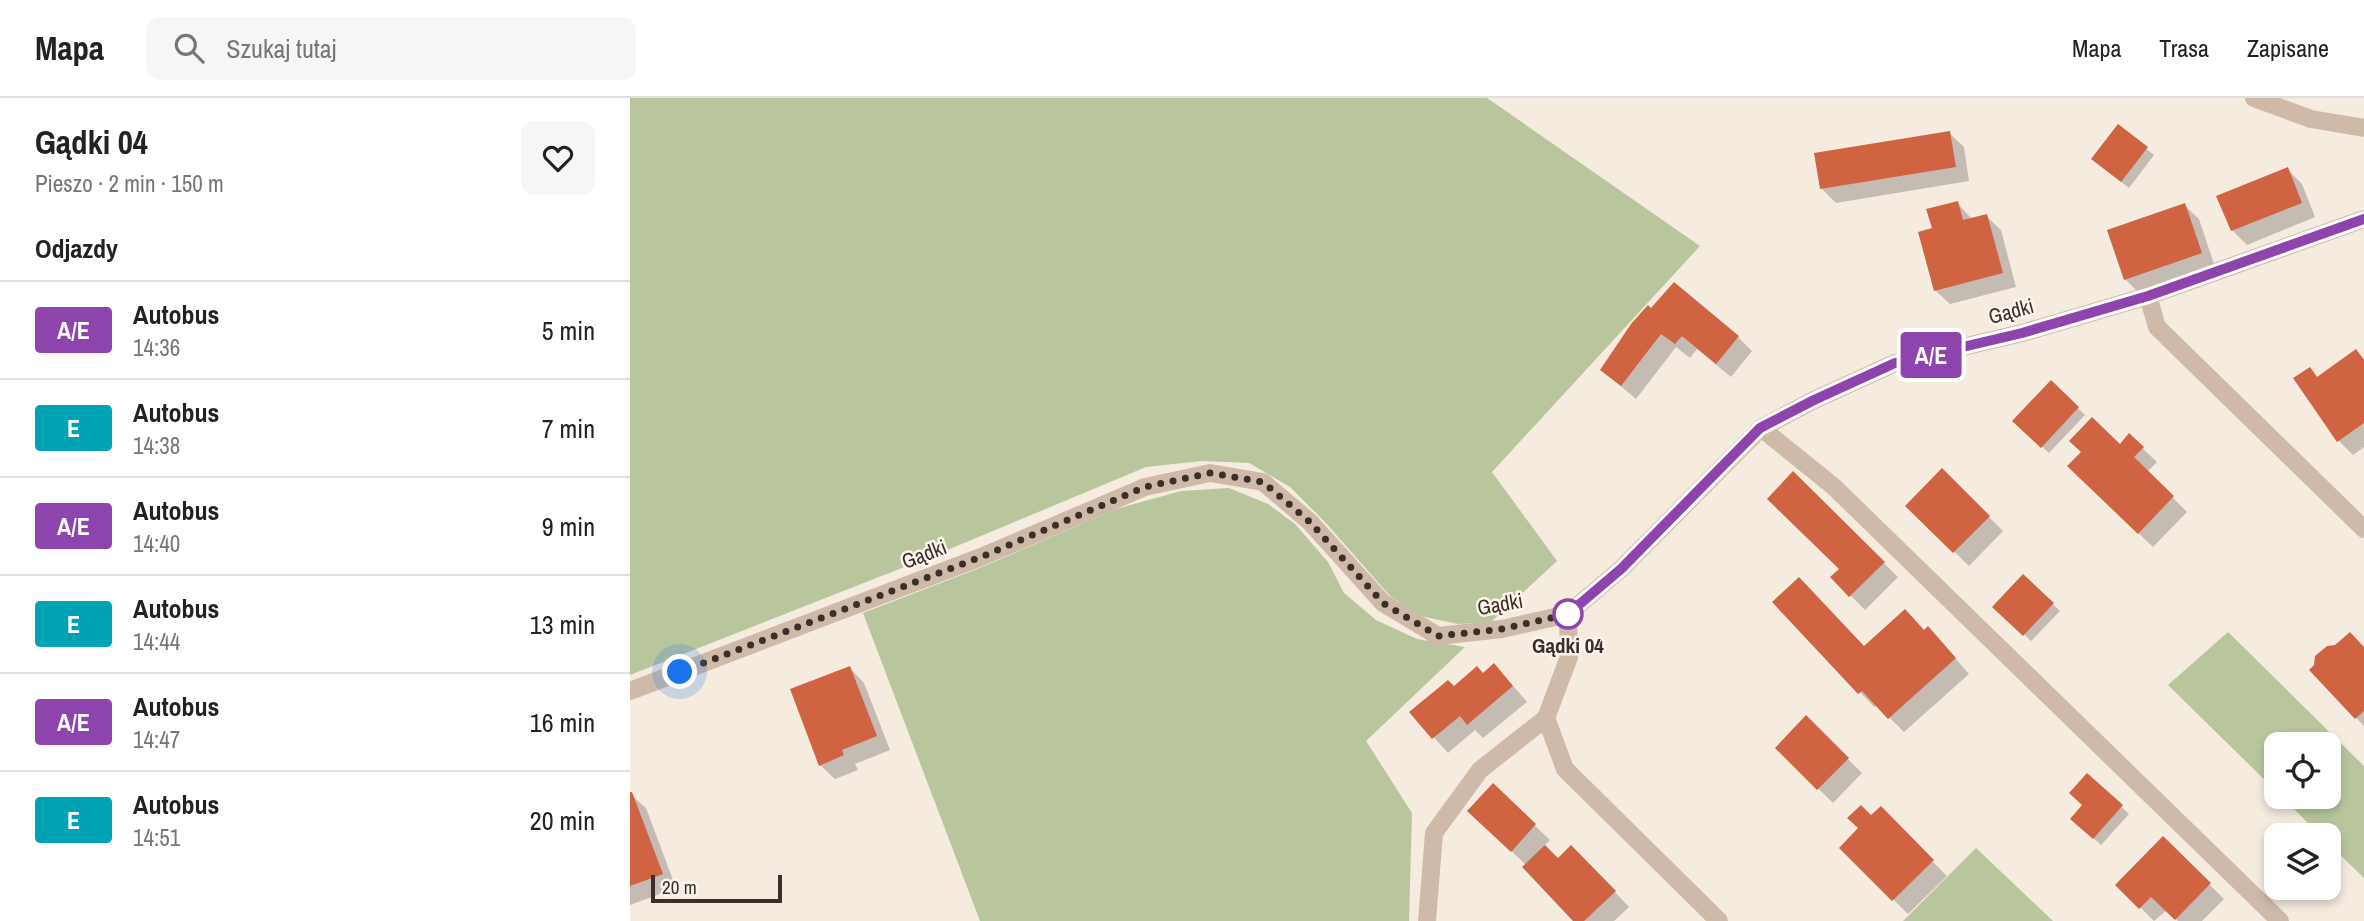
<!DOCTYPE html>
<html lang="pl">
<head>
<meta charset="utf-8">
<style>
	:root { --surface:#fff; --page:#f6f6f6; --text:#222; --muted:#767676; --line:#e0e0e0 }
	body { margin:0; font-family:"Archivo Narrow",sans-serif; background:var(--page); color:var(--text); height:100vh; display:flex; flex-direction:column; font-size:26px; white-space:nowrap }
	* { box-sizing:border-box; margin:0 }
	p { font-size:23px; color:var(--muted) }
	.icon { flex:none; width:38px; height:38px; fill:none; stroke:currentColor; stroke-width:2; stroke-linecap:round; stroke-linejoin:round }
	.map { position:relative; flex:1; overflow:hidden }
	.details { display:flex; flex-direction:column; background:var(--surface); width:630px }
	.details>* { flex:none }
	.badge { padding:0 14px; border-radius:5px; font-size:24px; line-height:46px }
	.fabs { position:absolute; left:1634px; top:634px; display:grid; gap:14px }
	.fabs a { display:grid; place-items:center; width:77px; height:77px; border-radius:14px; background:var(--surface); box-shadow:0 4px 10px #0003; font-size:35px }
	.scale { position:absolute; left:21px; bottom:18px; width:131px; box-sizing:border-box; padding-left:7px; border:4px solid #3c2f2a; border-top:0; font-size:19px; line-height:24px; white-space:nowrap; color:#3c2f2a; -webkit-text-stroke:5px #fcf5ed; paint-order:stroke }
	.you { position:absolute; width:35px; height:35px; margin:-18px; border:5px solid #fff; border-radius:50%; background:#1a73e8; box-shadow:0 0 0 10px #1a73e833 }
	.map>.badge { position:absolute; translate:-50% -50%; box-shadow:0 0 0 4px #fff }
	h2 { padding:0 35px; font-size:26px; line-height:63px }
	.round { display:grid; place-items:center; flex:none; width:74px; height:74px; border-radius:14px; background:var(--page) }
	.summary { display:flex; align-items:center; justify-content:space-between; height:119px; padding:0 35px }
	h1 { font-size:33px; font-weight:700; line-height:52px }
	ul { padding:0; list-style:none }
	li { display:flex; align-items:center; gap:21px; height:98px; padding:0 35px; border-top:2px solid var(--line) }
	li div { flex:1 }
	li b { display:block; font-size:26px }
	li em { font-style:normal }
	li .badge { min-width:77px; font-weight:700; text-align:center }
	header { display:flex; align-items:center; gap:42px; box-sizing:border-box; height:98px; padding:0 35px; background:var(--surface); border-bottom:2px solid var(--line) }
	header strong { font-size:33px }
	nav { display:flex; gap:38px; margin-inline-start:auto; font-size:24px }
	.search { width:490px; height:63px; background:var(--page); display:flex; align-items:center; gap:18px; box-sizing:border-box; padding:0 24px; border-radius:14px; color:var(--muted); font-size:26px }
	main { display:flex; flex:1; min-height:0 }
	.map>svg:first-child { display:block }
	.green { fill:#b9c69d }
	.shadow { fill:#0003 }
	.building { fill:#d06342 }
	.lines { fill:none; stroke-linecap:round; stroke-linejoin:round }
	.service { stroke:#cfbaa9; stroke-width:18 }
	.minor { stroke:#cfbaa9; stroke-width:18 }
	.line-casing { stroke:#fff; stroke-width:16 }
	.line { stroke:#8e44ad; stroke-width:10 }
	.walk { stroke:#3c2f2a; stroke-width:7; stroke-dasharray:0 12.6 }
	.stop-dot { fill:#fff; stroke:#8e44ad; stroke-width:3.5 }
	.labels { text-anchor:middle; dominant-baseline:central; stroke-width:5; stroke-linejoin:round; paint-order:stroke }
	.street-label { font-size:21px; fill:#3c2f2a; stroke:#fcf5ed }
	.stop-label { font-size:21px; font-weight:bold; fill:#3c2f2a; stroke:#fcf5ed }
</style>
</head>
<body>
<header>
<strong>Mapa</strong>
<div class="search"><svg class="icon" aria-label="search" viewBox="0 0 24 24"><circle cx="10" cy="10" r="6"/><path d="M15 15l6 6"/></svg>Szukaj tutaj</div>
<nav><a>Mapa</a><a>Trasa</a><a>Zapisane</a></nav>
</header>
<main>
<section class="details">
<div class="summary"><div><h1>Gądki 04</h1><p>Pieszo · 2 min · 150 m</p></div><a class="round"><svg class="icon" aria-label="heart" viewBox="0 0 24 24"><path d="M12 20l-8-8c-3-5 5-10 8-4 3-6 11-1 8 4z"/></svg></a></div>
<h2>Odjazdy</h2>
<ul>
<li><span class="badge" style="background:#8e44ad;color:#fff">A/E</span><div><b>Autobus</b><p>14:36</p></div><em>5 min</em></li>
<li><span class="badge" style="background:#00a3b4;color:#fff">E</span><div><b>Autobus</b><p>14:38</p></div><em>7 min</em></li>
<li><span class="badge" style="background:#8e44ad;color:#fff">A/E</span><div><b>Autobus</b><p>14:40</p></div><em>9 min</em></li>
<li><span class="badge" style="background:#00a3b4;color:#fff">E</span><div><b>Autobus</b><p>14:44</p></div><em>13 min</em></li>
<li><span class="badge" style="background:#8e44ad;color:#fff">A/E</span><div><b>Autobus</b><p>14:47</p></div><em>16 min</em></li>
<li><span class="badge" style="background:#00a3b4;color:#fff">E</span><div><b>Autobus</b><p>14:51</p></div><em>20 min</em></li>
</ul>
</section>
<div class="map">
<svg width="1734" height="823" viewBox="0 0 1734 823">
	<rect width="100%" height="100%" fill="#f5ebdf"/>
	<g class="green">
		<path d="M0,0H857L1070,148L862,374L927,463L861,524L828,526L790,518L760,498L695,424L660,389L619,365L572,363L516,369L315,453L0,577Z"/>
		<path d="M599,390L638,406L665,426L698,464L714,495L746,522L787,541L835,549L736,643L782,715L779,823H350L233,515L352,469L486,411L551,393Z"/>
		<path d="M1598,534L1734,668V780L1699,746V737H1690L1651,698H1699V646H1647V694L1538,587Z"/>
		<path d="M1346,750L1423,823H1273Z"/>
	</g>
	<g class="shadow">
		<path d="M1488,29L1524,57L1499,90L1463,61Z"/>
		<path d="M1319,35L1334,49L1339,83L1206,105L1191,90Z"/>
		<path d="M1657,71L1672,86L1685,119L1617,147L1602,132Z"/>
		<path d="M1327,105L1342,121L1356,118L1371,132L1386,189L1320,206L1305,192Z"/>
		<path d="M1554,107L1569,121L1585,169L1510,196L1496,182L1479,133Z"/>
		<path d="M1002,227L1108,239L1122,253L1101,279L1067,251L1060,260L1046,249L1006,301L972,272Z"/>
		<path d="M1726,253L1734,261V349L1723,357L1709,343L1679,271L1688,280Z"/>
		<path d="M1421,284L1455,317L1419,355L1392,330Z"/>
		<path d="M1500,338L1527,364L1517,374L1557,414L1523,449L1454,383L1453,354L1490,348Z"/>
		<path d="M1312,372L1373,433L1339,468L1278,408Z"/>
		<path d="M1163,376L1268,479L1235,512L1203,480L1211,472Z"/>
		<path d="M1393,478L1430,513L1401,543L1365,508Z"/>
		<path d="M1295,534L1312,545L1339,576L1274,634L1247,607L1244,609L1230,594L1235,550Z"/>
		<path d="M1734,551V628L1681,572Z"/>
		<path d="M220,570L234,585L260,652L225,666L228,672L205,681L190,667Z"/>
		<path d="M878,582L897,604L853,640L845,632L818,655L781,614L824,590Z"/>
		<path d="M1176,620L1232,675L1203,705L1147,650Z"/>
		<path d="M1457,677L1499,716L1471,747L1450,728Z"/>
		<path d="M863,687L920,742L914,748L928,762L956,764L999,809L984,823H945L894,769L896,767L854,727Z"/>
		<path d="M0,696L16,710L46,790L0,807Z"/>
		<path d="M1250,711L1317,778L1278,816L1211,750Z"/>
		<path d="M1533,740L1594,801L1572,823H1548L1537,812L1524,823L1488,787Z"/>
	</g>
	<g class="building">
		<path d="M1488,26L1518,49L1491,84L1461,61Z"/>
		<path d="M1320,33L1326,69L1190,91L1184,55Z"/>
		<path d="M1658,69L1672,105L1601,133L1586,98Z"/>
		<path d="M1328,103L1333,122L1357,116L1373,175L1304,193L1288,134L1302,130L1296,111Z"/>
		<path d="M1555,105L1572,155L1494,182L1477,132Z"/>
		<path d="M1044,184L1109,238L1086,266L1052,238L1045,246L1031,236L991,288L970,272L1001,226L1018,207L1021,210Z"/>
		<path d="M1726,251L1734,262V325L1707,344L1663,280L1680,269L1687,279Z"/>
		<path d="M1421,282L1449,309L1411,350L1382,323Z"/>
		<path d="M1462,319L1490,346L1499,335L1514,349L1504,359L1544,398L1508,436L1437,368L1451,354L1439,343Z"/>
		<path d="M1312,370L1360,418L1323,455L1275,408Z"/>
		<path d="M1163,373L1255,464L1219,499L1200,479L1209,471L1137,401Z"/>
		<path d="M1393,476L1424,505L1393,538L1362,509Z"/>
		<path d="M1169,479L1234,548L1275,511L1294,532L1298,528L1326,560L1258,621L1232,593L1228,596L1142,504Z"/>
		<path d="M1720,534L1734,549V613L1725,621L1679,572L1684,567L1685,558L1697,548L1705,547Z"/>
		<path d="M864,565L883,588L837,627L830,618L802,641L779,614L818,582L824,588L847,568L853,575Z"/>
		<path d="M220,568L247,638L212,652L214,657L189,668L160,591Z"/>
		<path d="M1176,617L1219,660L1187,692L1145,650Z"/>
		<path d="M1457,675L1493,707L1463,741L1440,721L1452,707L1439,695Z"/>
		<path d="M863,685L906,726L881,754L837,713Z"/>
		<path d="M0,694H2L33,776L0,788Z"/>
		<path d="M1231,707L1241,717L1251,708L1304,762L1262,803L1209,750L1228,730L1217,720Z"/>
		<path d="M1533,738L1581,785L1545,822L1521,799L1509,811L1485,787Z"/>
		<path d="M915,747L928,760L941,747L986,793L954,823H943L892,769Z"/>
	</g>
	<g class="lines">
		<g class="service">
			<path d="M1518,198L1527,229L1734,431"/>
			<path d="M1131,330L1203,388L1650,823"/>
			<path d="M938,516L939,559L916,620L935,671L1089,823"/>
			<path d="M797,823L804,735L850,672L916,620"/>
		</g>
		<g class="minor">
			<path d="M1624,0L1681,21L1734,30"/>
			<path d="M0,593L351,459L515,389L580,375L633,384L680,424L753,505L808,538L872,531L938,516L991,471L1131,330L1184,302L1265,265L1392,235L1518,198L1734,121"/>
		</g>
	</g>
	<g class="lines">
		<defs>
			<path id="line" d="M938,516L991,471L1130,330L1184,302L1265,265L1392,235L1518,198L1734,121"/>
		</defs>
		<use href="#line" class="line-casing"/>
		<use href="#line" class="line"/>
		<path class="walk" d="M50,574L351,459L515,389L580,375L633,384L680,424L753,505L808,538L872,531L938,516"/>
	</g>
	<circle class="stop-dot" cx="938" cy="516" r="14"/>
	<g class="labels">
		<g class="street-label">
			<text transform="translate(1381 213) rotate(-15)">Gądki</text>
			<text transform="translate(294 456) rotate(-21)">Gądki</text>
			<text transform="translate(870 506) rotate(-10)">Gądki</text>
		</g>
		<g class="stop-label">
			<text x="938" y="547">Gądki 04</text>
		</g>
	</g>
</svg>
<div class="fabs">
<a><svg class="icon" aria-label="locate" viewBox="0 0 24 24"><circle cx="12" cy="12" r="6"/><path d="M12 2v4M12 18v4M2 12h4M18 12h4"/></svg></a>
<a><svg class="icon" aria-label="layers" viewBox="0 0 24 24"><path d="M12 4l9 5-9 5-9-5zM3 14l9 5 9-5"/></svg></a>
</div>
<div class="scale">20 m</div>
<div class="you" style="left:50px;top:574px"></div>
<b class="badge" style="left:1301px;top:257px;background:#8e44ad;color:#fff">A/E</b>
</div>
</main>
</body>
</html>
